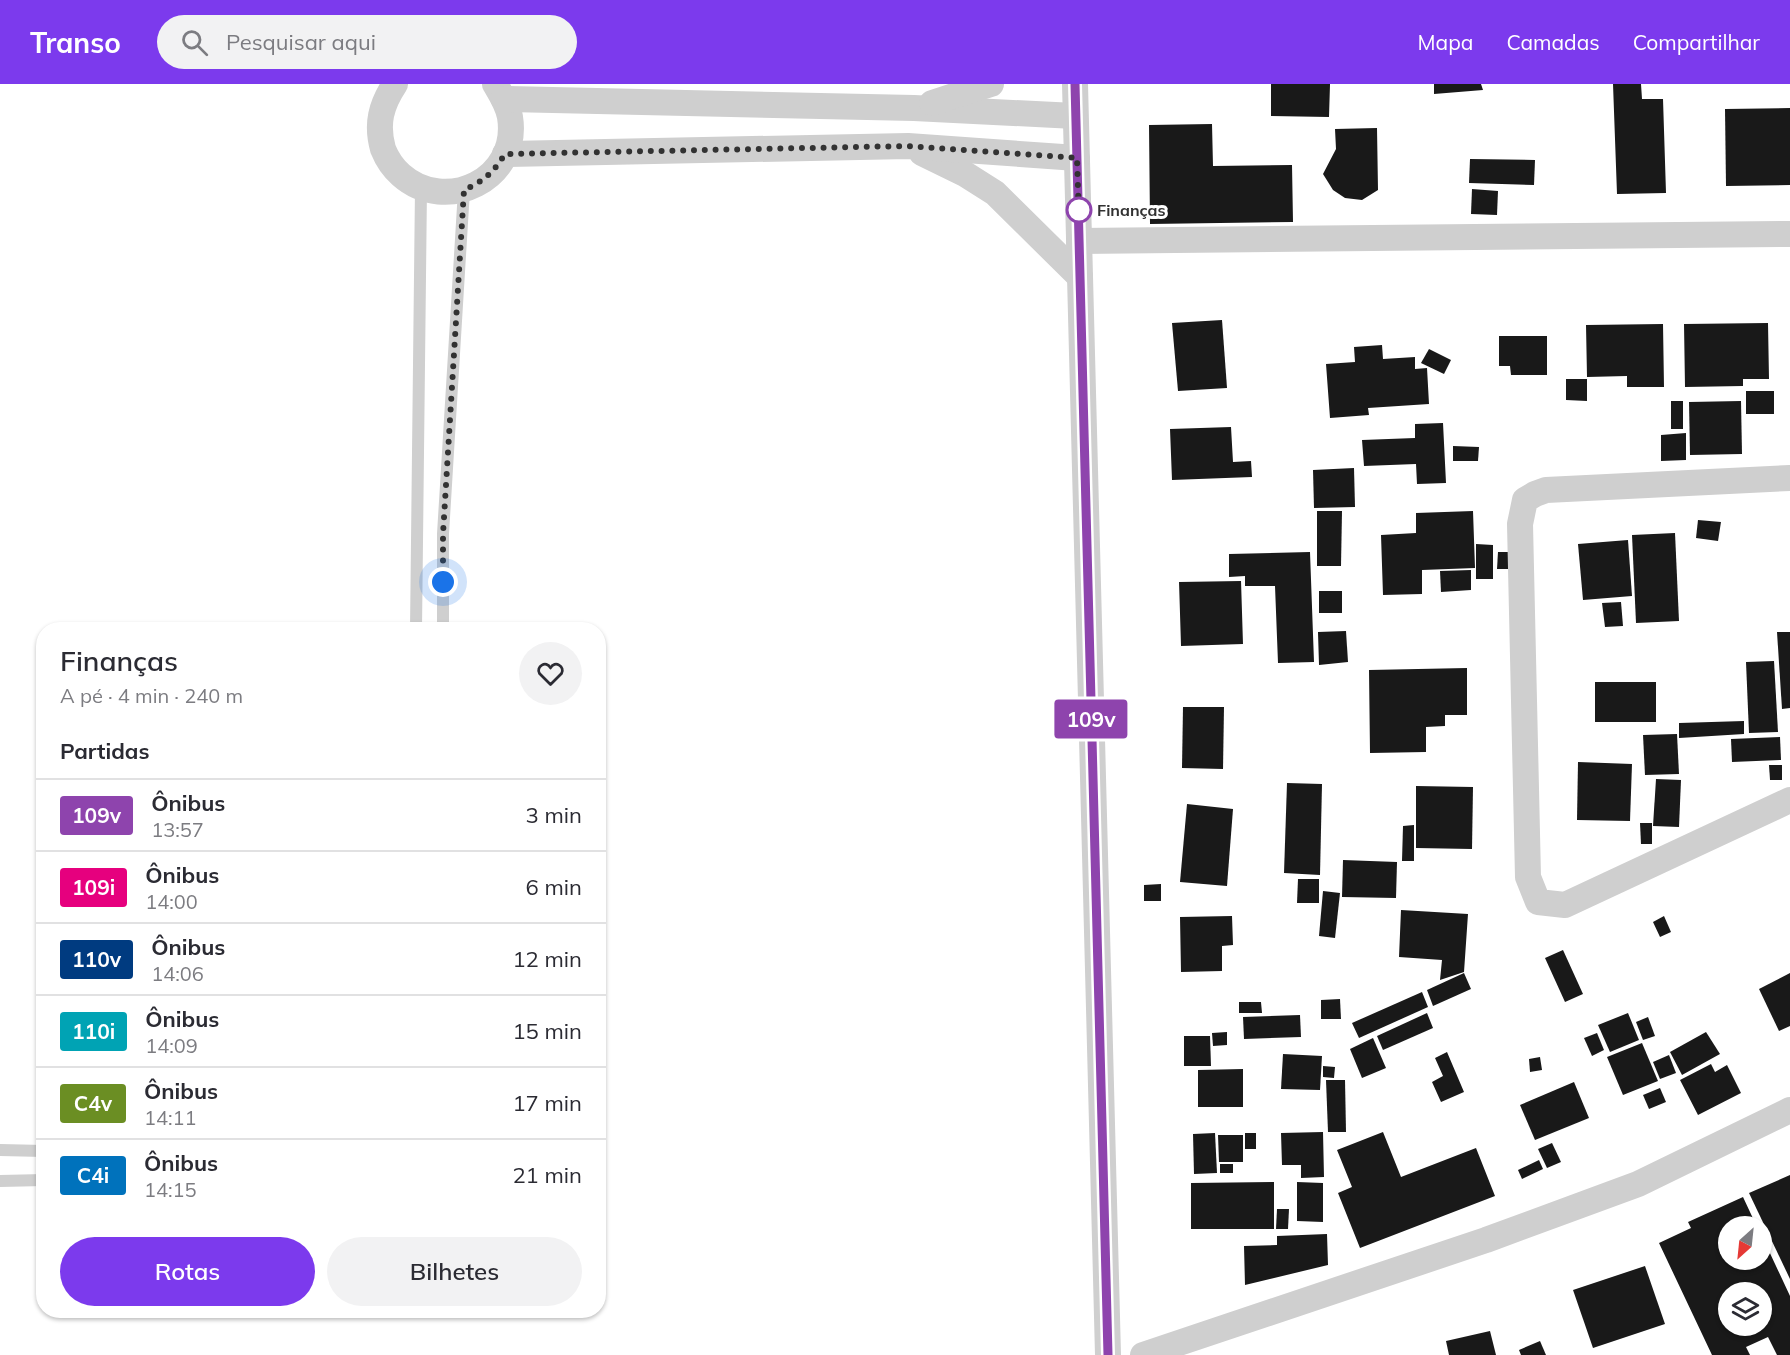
<!DOCTYPE html>
<html lang="pt">
<head>
<meta charset="utf-8">
<style>
	:root { --surface:#fff; --page:#f2f2f3; --text:#2b2b33; --muted:#7c7c81; --line:#e1e1e2; --accent:#7c3aed }
	body { margin:0; font-family:Mulish,sans-serif; background:var(--page); color:var(--text); height:100vh; display:flex; flex-direction:column; font-size:22px; white-space:nowrap }
	* { box-sizing:border-box; margin:0 }
	p { font-size:20px; color:var(--muted) }
	.icon { flex:none; width:33px; height:33px; fill:none; stroke:currentColor; stroke-width:2; stroke-linecap:round; stroke-linejoin:round }
	.map { position:relative; flex:1; overflow:hidden }
	.details { position:absolute; left:36px; top:538px; width:570px; height:696px; display:flex; flex-direction:column; background:var(--surface); border-radius:24px; box-shadow:0 2px 4px #0004 }
	.details>* { flex:none }
	.badge { padding:0 12px; border-radius:4px; font-size:21px; line-height:39px }
	.needle { width:39px; rotate:207deg }
	.fabs { position:absolute; left:1718px; top:1132px; display:grid; gap:12px }
	.fabs a { display:grid; place-items:center; width:54px; height:54px; border-radius:50%; background:var(--surface); box-shadow:0 2px 4px #0004; font-size:30px }
	.you { position:absolute; width:30px; height:30px; margin:-15px; border:4px solid #fff; border-radius:50%; background:#1a73e8; box-shadow:0 0 0 9px #1a73e833 }
	.map>.badge { position:absolute; translate:-50% -50%; box-shadow:0 0 0 3px #fff }
	h2 { padding:0 24px; font-size:22px; line-height:54px }
	.round { display:grid; place-items:center; flex:none; width:63px; height:63px; border-radius:32px; background:var(--page) }
	.headline { display:flex; align-items:center; justify-content:space-between; height:102px; padding:0 24px }
	h1 { font-size:28px; font-weight:600; line-height:45px }
	.button { display:flex; gap:12px; margin-top:auto; padding:12px 24px }
	.button a { flex:1; height:69px; border-radius:36px; background:var(--accent); color:#fff; font-size:24px; font-weight:600; line-height:69px; text-align:center }
	.button a+a { background:var(--page); color:var(--text) }
	ul { padding:0; list-style:none }
	li { display:flex; align-items:center; gap:18px; height:72px; padding:0 24px; border-top:2px solid var(--line) }
	li div { flex:1 }
	li b { display:block; font-size:22px }
	li em { font-style:normal }
	li .badge { min-width:66px; font-weight:700; text-align:center }
	header { display:flex; align-items:center; gap:36px; box-sizing:border-box; height:84px; padding:0 30px; background:var(--accent); color:#fff }
	header strong { font-size:28px }
	nav { display:flex; gap:33px; margin-inline-start:auto; font-size:21px }
	.search { width:420px; height:54px; background:var(--page); display:flex; align-items:center; gap:15px; box-sizing:border-box; padding:0 21px; border-radius:33px; color:var(--muted); font-size:22px }
	.map>svg:first-child { display:block }
	.building { fill:#191919; fill-rule:evenodd }
	.lines { fill:none; stroke-linecap:round; stroke-linejoin:round }
	.service { stroke:#cfcfcf; stroke-width:12 }
	.minor { stroke:#cfcfcf; stroke-width:26 }
	.line-casing { stroke:#fff; stroke-width:14 }
	.line { stroke:#8e44ad; stroke-width:9 }
	.walk { stroke:#323232; stroke-width:6; stroke-dasharray:0 10.8 }
	.stop-dot { fill:#fff; stroke:#8e44ad; stroke-width:3 }
	.labels { text-anchor:middle; dominant-baseline:central; stroke-width:6; stroke-linejoin:round; paint-order:stroke }
	.stop-label { font-size:16px; font-weight:bold; fill:#323232; stroke:#fff; text-anchor:start }
</style>
</head>
<body>
<header>
<strong>Transo</strong>
<div class="search"><svg class="icon" aria-label="search" viewBox="0 0 24 24"><circle cx="10" cy="10" r="6"/><path d="M15 15l6 6"/></svg>Pesquisar aqui</div>
<nav><a>Mapa</a><a>Camadas</a><a>Compartilhar</a></nav>
</header>
<div class="map">
<svg width="1790" height="1271" viewBox="0 0 1790 1271">
	<rect width="100%" height="100%" fill="#fff"/>
	<g class="building">
		<path d="M1271,0H1330L1329,33L1271,32Z"/>
		<path d="M1434,0H1481L1483,6L1434,10Z"/>
		<path d="M1613,0H1641L1642,15H1663L1666,109L1617,110Z"/>
		<path d="M1790,24V101L1726,102L1725,25Z"/>
		<path d="M1212,40L1213,82L1292,81L1293,138L1150,140L1149,41Z"/>
		<path d="M1377,44L1378,106L1362,116L1345,114L1333,106L1323,90L1336,65L1335,45Z"/>
		<path d="M1470,75L1535,76L1534,101L1469,99Z"/>
		<path d="M1472,105L1498,107L1497,131L1471,130Z"/>
		<path d="M1222,236L1227,304L1178,307L1172,239Z"/>
		<path d="M1768,239L1769,295H1743V302L1685,303L1684,240Z"/>
		<path d="M1663,240L1664,303H1627V292L1587,293L1586,241Z"/>
		<path d="M1499,252H1547V291H1511L1510,282H1499Z"/>
		<path d="M1382,261L1383,275L1415,273V285L1427,284L1429,320L1368,324L1369,331L1330,334L1326,280L1355,278L1354,263Z"/>
		<path d="M1429,265L1451,276L1444,290L1421,279Z"/>
		<path d="M1566,295H1587V317L1566,316Z"/>
		<rect x="1746" y="307" width="28" height="23"/>
		<rect x="1671" y="317" width="12" height="28"/>
		<path d="M1741,317L1742,370L1690,371L1689,318Z"/>
		<path d="M1443,339L1446,399L1417,400L1416,380L1364,382L1362,356L1415,354V340Z"/>
		<path d="M1231,343L1233,378L1251,377L1252,393L1172,396L1170,345Z"/>
		<path d="M1686,349V376L1661,377V351Z"/>
		<path d="M1453,362L1479,363L1478,377H1453Z"/>
		<path d="M1354,384L1355,423L1314,424L1313,386Z"/>
		<path d="M1317,427H1342L1341,482H1317Z"/>
		<path d="M1473,427L1475,484L1422,486V510L1383,511L1381,451L1416,449V429Z"/>
		<path d="M1698,436L1721,438L1718,457L1696,454Z"/>
		<path d="M1675,449L1679,537L1636,539L1632,451Z"/>
		<path d="M1628,456L1632,512L1583,516L1578,460Z"/>
		<path d="M1476,460L1493,461V495H1476Z"/>
		<path d="M1310,468L1314,578L1278,579L1275,502H1245V492L1229,493V470Z"/>
		<path d="M1498,468H1511V485H1497Z"/>
		<path d="M1471,486V506L1441,508L1440,487Z"/>
		<path d="M1241,497L1243,560L1181,562L1179,498Z"/>
		<rect x="1319" y="507" width="23" height="22"/>
		<path d="M1621,518L1623,542L1605,543L1602,519Z"/>
		<path d="M1346,547L1348,578L1319,581L1318,548Z"/>
		<path d="M1777,548H1790V624L1782,625Z"/>
		<path d="M1774,577L1778,648L1749,649L1746,578Z"/>
		<path d="M1467,584V631H1445V642L1426,643V668L1370,669L1369,586Z"/>
		<rect x="1595" y="598" width="61" height="40"/>
		<path d="M1183,623H1224L1223,685L1182,684Z"/>
		<path d="M1744,637V650L1679,654V639Z"/>
		<path d="M1677,650L1679,690L1645,691L1643,651Z"/>
		<path d="M1780,653L1781,676L1732,678L1731,655Z"/>
		<path d="M1578,678L1632,680L1630,737L1577,736Z"/>
		<path d="M1769,681H1782V696H1770Z"/>
		<path d="M1656,695L1681,696L1679,743L1653,742Z"/>
		<path d="M1287,699L1322,700L1320,791L1284,789Z"/>
		<path d="M1416,702L1473,703L1472,765L1416,764Z"/>
		<path d="M1187,720L1233,725L1227,802L1180,798Z"/>
		<path d="M1640,739H1652V760H1641Z"/>
		<path d="M1414,741V777H1402L1403,742Z"/>
		<path d="M1343,776L1397,778L1396,814L1342,813Z"/>
		<path d="M1298,795H1319V819H1297Z"/>
		<path d="M1161,800V817H1144V801Z"/>
		<path d="M1323,807L1340,809L1335,854L1319,852Z"/>
		<path d="M1401,826L1468,830L1464,888L1440,896L1442,876L1399,873Z"/>
		<path d="M1232,832L1233,861L1222,862V887L1181,888L1180,833Z"/>
		<path d="M1664,832L1671,848L1660,853L1653,838Z"/>
		<path d="M1563,866L1583,910L1565,918L1545,874Z"/>
		<path d="M1464,889L1471,905L1433,922L1427,906Z"/>
		<path d="M1790,889V942L1779,947L1759,905Z"/>
		<path d="M1422,908L1428,923L1359,954L1352,939Z"/>
		<path d="M1340,915L1341,935H1321V916Z"/>
		<path d="M1239,918H1261L1262,929H1239Z"/>
		<path d="M1427,929L1433,944L1383,966L1377,952Z"/>
		<path d="M1628,929L1639,956L1610,968L1598,941Z"/>
		<path d="M1300,931L1301,953L1244,955L1243,933Z"/>
		<path d="M1648,933L1655,952L1643,956L1636,938Z"/>
		<path d="M1227,948V961L1213,962L1212,949Z"/>
		<path d="M1706,948L1720,970L1682,991L1670,968Z"/>
		<path d="M1597,949L1604,966L1592,972L1584,954Z"/>
		<path d="M1184,952H1210L1211,982H1184Z"/>
		<path d="M1373,954L1386,984L1362,994L1350,965Z"/>
		<path d="M1642,959L1658,997L1623,1011L1607,973Z"/>
		<path d="M1447,968L1464,1008L1441,1018L1432,998L1443,992L1435,974Z"/>
		<path d="M1283,970L1322,972L1320,1006L1281,1005Z"/>
		<path d="M1669,971L1676,989L1660,995L1653,978Z"/>
		<path d="M1540,973L1542,986L1530,988L1529,975Z"/>
		<path d="M1711,980L1715,988L1727,981L1741,1009L1698,1031L1680,996Z"/>
		<path d="M1323,982L1335,983L1334,994L1323,993Z"/>
		<path d="M1243,985V1023H1198V986Z"/>
		<path d="M1326,996H1345L1346,1048H1328Z"/>
		<path d="M1574,998L1589,1034L1535,1056L1520,1021Z"/>
		<path d="M1660,1004L1666,1018L1649,1025L1643,1011Z"/>
		<path d="M1323,1048L1324,1093L1301,1094V1081H1282L1281,1049Z"/>
		<path d="M1383,1048L1401,1093L1476,1064L1495,1112L1360,1164L1338,1109L1352,1103L1337,1066Z"/>
		<path d="M1215,1049L1217,1089L1194,1090L1193,1050Z"/>
		<rect x="1245" y="1049" width="11" height="16"/>
		<path d="M1218,1051H1243V1078H1219Z"/>
		<path d="M1552,1059L1561,1078L1547,1084L1538,1065Z"/>
		<path d="M1539,1076L1543,1085L1522,1095L1518,1086Z"/>
		<rect x="1220" y="1080" width="13" height="9"/>
		<path d="M1790,1091V1195L1749,1109Z"/>
		<path d="M1274,1098V1145H1191V1099Z"/>
		<path d="M1297,1098L1323,1099V1138L1297,1137Z"/>
		<path d="M1743,1113L1757,1143H1728V1176H1761V1150L1790,1212V1271H1777L1768,1253L1746,1263L1750,1271H1712L1659,1159L1691,1144L1688,1138ZM1728,1209H1761V1242H1728Z"/>
		<path d="M1277,1125H1289L1288,1145H1276Z"/>
		<path d="M1327,1150L1328,1181L1245,1201L1244,1162L1277,1161V1152Z"/>
		<path d="M1645,1182L1665,1240L1593,1264L1573,1206Z"/>
		<path d="M1490,1247L1496,1271H1449L1446,1257Z"/>
		<path d="M1540,1257L1546,1271H1521L1519,1266Z"/>
	</g>
	<g class="lines">
		<g class="service">
			<path d="M416,546L421,104"/>
			<path d="M443,546V450L464,106"/>
			<path d="M0,1066L44,1067"/>
			<path d="M0,1097L44,1096"/>
		</g>
		<g class="minor">
			<path d="M395,0C381,21 376,40 383,65C387,75 393,84 401,91C446,131 520,95 510,33C508,21 501,10 495,0"/>
			<path d="M1075,0L1108,1271"/>
			<path d="M504,15L914,24L1075,32"/>
			<path d="M932,19L991,0"/>
			<path d="M922,69L965,90L995,109L1080,193"/>
			<path d="M505,70L908,62L1077,74"/>
			<path d="M1079,157L1790,150"/>
			<path d="M1790,394L1546,406L1535,410L1525,416L1520,440L1528,793L1538,818L1565,821L1790,716"/>
			<path d="M1143,1271L1486,1156L1638,1100L1790,1026"/>
		</g>
	</g>
	<g class="lines">
		<defs>
			<path id="line" d="M1075,0L1108,1271"/>
		</defs>
		<use href="#line" class="line-casing"/>
		<use href="#line" class="line"/>
		<path class="walk" d="M443,498V450L464,106C485,96 493,89 505,70L908,62L1077,74L1079,134V126"/>
	</g>
	<circle class="stop-dot" cx="1079" cy="126" r="12"/>
	<g class="labels">
		<g class="stop-label">
			<text x="1097" y="126">Finanças</text>
		</g>
	</g>
</svg>
<div class="fabs">
<a><svg class="needle" viewBox="-14 -14 28 28"><path d="M0-13l5 13h-10z" fill="#e53935"/><path d="M0 13l5-13h-10z" fill="#7c7c81"/></svg></a>
<a><svg class="icon" aria-label="layers" viewBox="0 0 24 24"><path d="M12 4l9 5-9 5-9-5zM3 14l9 5 9-5"/></svg></a>
</div>
<div class="you" style="left:443px;top:498px"></div>
<b class="badge" style="left:1091px;top:635px;background:#8e44ad;color:#fff">109v</b>
<section class="details">
<div class="headline"><div><h1>Finanças</h1><p>A pé · 4 min · 240 m</p></div><a class="round"><svg class="icon" aria-label="heart" viewBox="0 0 24 24"><path d="M12 20l-8-8c-3-5 5-10 8-4 3-6 11-1 8 4z"/></svg></a></div>
<h2>Partidas</h2>
<ul>
<li><span class="badge" style="background:#8e44ad;color:#fff">109v</span><div><b>Ônibus</b><p>13:57</p></div><em>3 min</em></li>
<li><span class="badge" style="background:#e6007e;color:#fff">109i</span><div><b>Ônibus</b><p>14:00</p></div><em>6 min</em></li>
<li><span class="badge" style="background:#003b80;color:#fff">110v</span><div><b>Ônibus</b><p>14:06</p></div><em>12 min</em></li>
<li><span class="badge" style="background:#00a3b4;color:#fff">110i</span><div><b>Ônibus</b><p>14:09</p></div><em>15 min</em></li>
<li><span class="badge" style="background:#6b8e23;color:#fff">C4v</span><div><b>Ônibus</b><p>14:11</p></div><em>17 min</em></li>
<li><span class="badge" style="background:#0072bc;color:#fff">C4i</span><div><b>Ônibus</b><p>14:15</p></div><em>21 min</em></li>
</ul>
<div class="button"><a>Rotas</a><a>Bilhetes</a></div>
</section>
</div>
</body>
</html>
